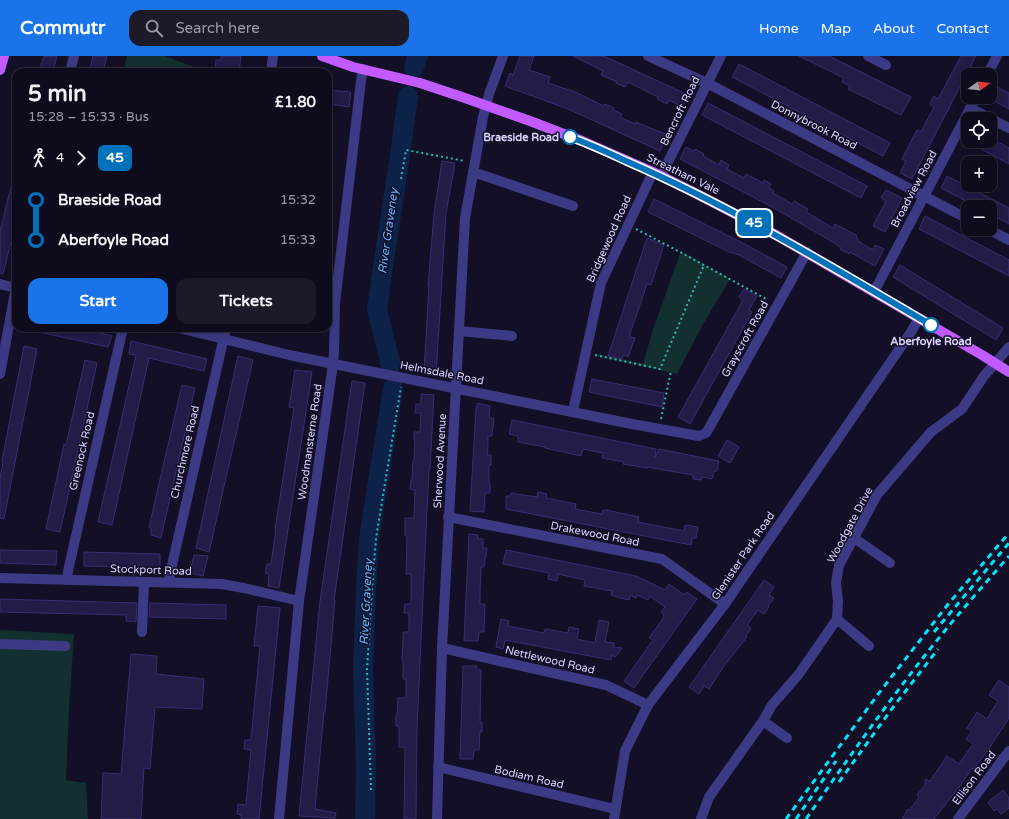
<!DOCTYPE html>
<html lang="en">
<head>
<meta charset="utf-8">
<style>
	:root { --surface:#0e0b1c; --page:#1c1929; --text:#f1f3f6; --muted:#9b9ba3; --line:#2e2b3b; --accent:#1a73e8 }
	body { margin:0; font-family:"Varela Round",sans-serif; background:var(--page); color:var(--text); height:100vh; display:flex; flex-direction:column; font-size:15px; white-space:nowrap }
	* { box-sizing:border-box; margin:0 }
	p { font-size:13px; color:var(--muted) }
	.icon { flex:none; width:22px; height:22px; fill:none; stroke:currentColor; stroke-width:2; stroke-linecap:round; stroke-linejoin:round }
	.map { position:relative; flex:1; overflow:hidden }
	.sheet { position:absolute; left:12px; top:12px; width:320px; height:264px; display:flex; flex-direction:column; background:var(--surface); border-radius:12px; box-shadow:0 2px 10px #0003,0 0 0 1px var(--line) }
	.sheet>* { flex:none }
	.badge { padding:0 8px; border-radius:6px; font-size:14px; line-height:26px }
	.needle { width:26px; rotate:75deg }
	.buttons { position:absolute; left:961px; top:12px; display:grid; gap:8px }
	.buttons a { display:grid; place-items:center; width:36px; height:36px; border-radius:8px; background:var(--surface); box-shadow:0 2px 10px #0003,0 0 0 1px var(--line); font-size:20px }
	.map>.badge { position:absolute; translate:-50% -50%; box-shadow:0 0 0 2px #fff }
	.legs { display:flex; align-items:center; gap:6px; height:44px; padding:0 16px; font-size:13px }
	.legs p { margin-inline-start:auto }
	.head { display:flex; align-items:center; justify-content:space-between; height:68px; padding:0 16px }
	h1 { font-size:22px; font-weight:700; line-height:30px }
	.primary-button { display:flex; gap:8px; margin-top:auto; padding:8px 16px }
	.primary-button a { flex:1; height:46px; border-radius:12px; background:var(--accent); color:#fff; font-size:16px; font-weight:700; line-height:46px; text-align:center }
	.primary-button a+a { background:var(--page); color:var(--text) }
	ul { padding:0 16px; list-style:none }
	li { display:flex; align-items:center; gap:14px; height:40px; font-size:15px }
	li i { display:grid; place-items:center; width:6px; height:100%; margin:0 5px; background:currentColor }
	li i::after { content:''; width:10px; height:10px; margin:-5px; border:3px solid; border-radius:50%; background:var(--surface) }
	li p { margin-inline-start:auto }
	li:first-child i { background:linear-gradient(#0000 50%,currentColor 0) }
	li:last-child i { background:linear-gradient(currentColor 50%,#0000 0) }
	header { display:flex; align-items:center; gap:24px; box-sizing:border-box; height:56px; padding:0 20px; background:var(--accent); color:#fff }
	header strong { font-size:19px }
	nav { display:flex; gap:22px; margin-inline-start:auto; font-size:14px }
	.search { width:280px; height:36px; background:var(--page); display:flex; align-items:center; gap:10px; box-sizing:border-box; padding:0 14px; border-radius:12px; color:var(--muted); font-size:15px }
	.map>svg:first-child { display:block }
	.green { fill:#12302f }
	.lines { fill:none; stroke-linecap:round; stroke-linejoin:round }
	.river { stroke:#0c2248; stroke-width:20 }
	.building { fill:#241b47; stroke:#3b2d73 }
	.path { stroke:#2fb8b0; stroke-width:2; stroke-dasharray:2 3; stroke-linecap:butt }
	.minor { stroke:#3d3a85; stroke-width:10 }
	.major { stroke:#c25bff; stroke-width:10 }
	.rail { stroke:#00e5ff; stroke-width:3; stroke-dasharray:6 5; stroke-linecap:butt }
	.line-1-casing { stroke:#fff; stroke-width:9 }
	.line-1 { stroke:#0072bc; stroke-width:6 }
	.stop-1-dot { fill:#fff; stroke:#0072bc; stroke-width:2 }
	.labels { text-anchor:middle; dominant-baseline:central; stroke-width:3; stroke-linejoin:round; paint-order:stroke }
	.street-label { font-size:11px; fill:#d9d4ff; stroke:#130f26 }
	.stop-label { font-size:11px; font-weight:bold; fill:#d9d4ff; stroke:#130f26; text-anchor:end }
	.water-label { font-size:12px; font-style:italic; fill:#62b6ff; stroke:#130f26 }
</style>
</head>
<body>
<header>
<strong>Commutr</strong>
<div class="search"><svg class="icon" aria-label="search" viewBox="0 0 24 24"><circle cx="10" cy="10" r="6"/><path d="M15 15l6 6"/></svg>Search here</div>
<nav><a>Home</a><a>Map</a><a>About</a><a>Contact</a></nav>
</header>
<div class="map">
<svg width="1009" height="763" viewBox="0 0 1009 763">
	<rect width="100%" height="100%" fill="#130f26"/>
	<g class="green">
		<path d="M127,0H165L207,16H123Z"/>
		<path d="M681,195L730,223L702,270L677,318L597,300V298L643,308L653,273Z"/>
		<path d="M0,574L74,578L69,653L66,724L86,727L88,763H0Z"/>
	</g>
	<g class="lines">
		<g class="river">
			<path d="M414,11L418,0"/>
			<path d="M391,309L377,254L382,217L399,106L408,40"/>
			<path d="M365,763L366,712L363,612L366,533L369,482L393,332"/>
		</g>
	</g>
	<g class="building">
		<path d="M44,0H57L53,16H39Z"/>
		<path d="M93,0H107L103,16H89Z"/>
		<path d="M221,0H241L239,16H215L216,4H221Z"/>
		<path d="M520,0H534L529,14L550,21L548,27L575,36L604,50L605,48L614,52L613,54L622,58L620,61L635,68L636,66L668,79L660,95L568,53L505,30L510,17L513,19Z"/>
		<path d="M573,0H604L688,39L682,51L669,44L667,48L657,43L658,41L628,26L625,31L616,27L617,26L601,19L603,15Z"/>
		<path d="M799,0H829L911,41L901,59L848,33L850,30L842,26L844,22Z"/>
		<path d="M961,0H976L912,123L900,117L906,105L902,103L917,74L921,76L934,51L930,48L934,40L938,43Z"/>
		<path d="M739,8L890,87L883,100L732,21Z"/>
		<path d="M993,29L1009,37V53L987,41H990V35Z"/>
		<path d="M328,34L351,36L349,51L328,48Z"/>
		<path d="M708,47L867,130L861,142L702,59Z"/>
		<path d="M990,82L1009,92V108L966,85H990Z"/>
		<path d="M686,91L694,95L695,93L704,98L703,100L719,109L721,104L729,109L727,113L744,122L746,118L763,127L764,124L771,128L769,132L774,135L773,137L792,148L794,145L808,153L806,156L833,172L835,168L856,179L858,185L873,194L875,189L884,193L875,210L850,196L849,198L840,193L841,192L836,188L774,152L680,103Z"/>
		<path d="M442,105L455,107L446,157L436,320L424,316L429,230H428L434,158Z"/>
		<path d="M947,120L1009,152V168L991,158L995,151H977L941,132Z"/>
		<path d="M13,123H16V166L3,218L0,217V175Z"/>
		<path d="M886,134L902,142L885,176L873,170L886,145L881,142Z"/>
		<path d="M654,143L741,186L787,211L781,222L739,199L729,196L648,156Z"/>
		<path d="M925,160L1009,204V220L919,173Z"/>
		<path d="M647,182L664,189L651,229L647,228L629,281L635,282L628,301L623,299L622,303L608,300Z"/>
		<path d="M900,209L1003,272L996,284L893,221Z"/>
		<path d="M744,233L757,240L749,254L752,256L690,368L678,361L743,244L739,241Z"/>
		<path d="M40,272H80L112,280L108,291L39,276Z"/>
		<path d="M131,285L207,303L204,315L149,302L112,469L98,466L136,299L129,298Z"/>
		<path d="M24,290L37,293L4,463L0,462V422L3,407L2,405Z"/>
		<path d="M238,300L253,304L209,496L196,492Z"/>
		<path d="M85,304L97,307L60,476L46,473L64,388L66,389Z"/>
		<path d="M295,314L312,316L279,532L268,530L269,518L265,517L267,508H271L276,473H275L294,352L289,351Z"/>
		<path d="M592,323L664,337L662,351L589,336Z"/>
		<path d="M352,325L365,327L334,544H335L325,656H324L315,753L336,757L335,762L299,760L320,545Z"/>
		<path d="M182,329L195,332L161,482L151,479V472L149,471Z"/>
		<path d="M421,338L434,339L430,414H429L427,453L417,671L416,763H404L405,691H399V670H396V660H397L398,642H406V623H403V604H402L403,584V576H409V557H404L405,548H411V518H406L407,480H405V462H414L415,434L410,433L411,424H412L413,404H414L415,385H414V376H420L421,357H415L416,348H421Z"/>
		<path d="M477,347L490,350L489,362H494L492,380H488V389L487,399H491V409H489V427H490V437H485L484,456L470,455L476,352H477Z"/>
		<path d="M512,364L656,393L655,401L659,393L719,405L717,415H714L712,423L702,421L701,424L693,423V419L647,411V412L623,408L624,406L602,402L603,397L583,393L581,400L545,392V391L535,389L518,386V380L509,378Z"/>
		<path d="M727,384L739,391L730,407L718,400Z"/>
		<path d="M538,436L547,438L546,442L576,448L575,453L602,458L603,454H606L639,461L638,466L684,475L685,469L698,471L696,482H692L691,489L506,453V440H510L511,437L537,441Z"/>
		<path d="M469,478L478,479V483H483V492H487L486,501H485L484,511H481L480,539V548H485L484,576H479L478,585H464Z"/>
		<path d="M0,494L57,495L56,509L0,507Z"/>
		<path d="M506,494L636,520L665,534L669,528L684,539L687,536L697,543L634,632L624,625L653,584L649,582L664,561H663L664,558L661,556L665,551L650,540L648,544L637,539L636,542L630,539L629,544L620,542L611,539L612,535L584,530L585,524L558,518L557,525L548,523L549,517L503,508Z"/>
		<path d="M84,496L160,498V512L84,510Z"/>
		<path d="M194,499L208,500L203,520L190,517Z"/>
		<path d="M764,524L774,531L769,539L774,542L768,550L769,551L764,558L758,554L747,569L751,572L746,580L747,581L724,610L709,633L704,630L699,638L689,631Z"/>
		<path d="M0,543L137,547L136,566L126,565V559L0,556Z"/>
		<path d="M150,547L226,549V563L149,561Z"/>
		<path d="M258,550L280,552L259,763H241V759L237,758L238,748L246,749L251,694L244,693L245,684H251L260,590H254Z"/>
		<path d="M501,563L509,565L508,570L544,577L545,573L568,577L569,571L579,573L577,583L595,587L599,564L609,566L605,586L614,587L613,591L622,592L615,601L612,599L611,604L505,584L503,593L496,591Z"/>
		<path d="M131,598L157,600L156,618L204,623L202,653L155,651L150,713L144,712L141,763H101L103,717L121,718Z"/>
		<path d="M463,610H477L476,613L481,614L480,666H482V676L480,675L479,694H474L473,703H460Z"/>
		<path d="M999,624L1009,631V662L988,694L974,713L972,712L960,730L934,763H902L908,753L910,754L919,741L917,739L925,729V723L930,725L947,700L959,708L973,688L966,683L972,675L967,672L977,656L987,663L998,645L989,639Z"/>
		<path d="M1003,734L1009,742V752L1001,758L997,753L994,755L988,746Z"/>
	</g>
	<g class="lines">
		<g class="path">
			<path d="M401,123L406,94L465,105"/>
			<path d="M636,173L680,196L768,244"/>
			<path d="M595,299L660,313L704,209"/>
			<path d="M661,363L671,315"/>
			<path d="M371,734L367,614L372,534L376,482L401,331"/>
		</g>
		<g class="minor">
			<path d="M648,0L707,27L968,163"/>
			<path d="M868,0L886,9"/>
			<path d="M70,16L74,0"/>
			<path d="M271,16L273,0"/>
			<path d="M987,19L997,0"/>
			<path d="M970,52L1009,72"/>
			<path d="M473,116L573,150"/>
			<path d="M661,120L721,0"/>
			<path d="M988,173L1009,184"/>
			<path d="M0,228L16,232"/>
			<path d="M874,236L976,41"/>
			<path d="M179,272L289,299L632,368L699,380L706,377L708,374L807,196"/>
			<path d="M459,275L512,280"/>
			<path d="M0,318L16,231"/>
			<path d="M573,355L599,236L601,227L653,116"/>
			<path d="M448,461L662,503L725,548"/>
			<path d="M854,482L890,507"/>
			<path d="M0,522L222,528L244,532L299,545"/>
			<path d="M67,524L68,515L123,272"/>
			<path d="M169,526L170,518L226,272"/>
			<path d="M837,563L869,590"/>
			<path d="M142,576L144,526"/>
			<path d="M0,588L65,590"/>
			<path d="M442,592L606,629L648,649"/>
			<path d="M763,665L787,682"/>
			<path d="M438,711L615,753"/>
			<path d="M279,763L299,545L333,308L334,296L335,247L361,25L363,13"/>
			<path d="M437,763L442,592L465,162L483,61L489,38L503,0"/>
			<path d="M614,763L625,695L648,649L725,548L911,276L919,262"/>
			<path d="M701,763L709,741L763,665L772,649L799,618L837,563L838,545L836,527L839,509L877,439L931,376L962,353L984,320L1009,291"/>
			<path d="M958,763L1009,695"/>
		</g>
		<g class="major">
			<path d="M322,0L353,11L420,27L462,41L530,65L582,85L653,116L693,136L776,179L982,299L1009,316"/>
			<path d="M0,14L4,0"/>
		</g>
		<g class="rail">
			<path d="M934,576L1009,487"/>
			<path d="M839,726L891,654L938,593"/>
			<path d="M786,763L879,637L949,547L1009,477"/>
			<path d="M796,763L836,705"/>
			<path d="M806,763C845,707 884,651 926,598C953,564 981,532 1009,500"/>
		</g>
	</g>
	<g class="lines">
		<defs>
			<path id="line-1" d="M570,81C589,88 607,96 626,105C732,151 831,210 931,269"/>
		</defs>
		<use href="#line-1" class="line-1-casing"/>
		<use href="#line-1" class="line-1"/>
	</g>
	<g class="stop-1-dot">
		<circle cx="570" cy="81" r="7"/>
		<circle cx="931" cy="269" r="7"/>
	</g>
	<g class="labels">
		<g class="street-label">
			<text transform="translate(680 55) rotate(-64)">Bencroft Road</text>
			<text transform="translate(814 69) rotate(27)">Donnybrook Road</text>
			<text transform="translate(683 118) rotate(26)">Streatham Vale</text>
			<text transform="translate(914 133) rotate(-62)">Broadview Road</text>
			<text transform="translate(609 183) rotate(-66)">Bridgewood Road</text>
			<text transform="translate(745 283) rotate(-61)">Grayscroft Road</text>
			<text transform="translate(442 317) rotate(11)">Helmsdale Road</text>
			<text transform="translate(310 386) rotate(-82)">Woodmansterne Road</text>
			<text transform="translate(82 395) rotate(-77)">Greenock Road</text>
			<text transform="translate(185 396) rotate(-77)">Churchmore Road</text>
			<text transform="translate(440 405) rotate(-87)">Sherwood Avenue</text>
			<text transform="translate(850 469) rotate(-62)">Woodgate Drive</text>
			<text transform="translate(595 478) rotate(11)">Drakewood Road</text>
			<text transform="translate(743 500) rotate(-56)">Glenister Park Road</text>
			<text transform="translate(151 514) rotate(2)">Stockport Road</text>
			<text transform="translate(550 604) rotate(13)">Nettlewood Road</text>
			<text transform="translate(529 721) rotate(13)">Bodiam Road</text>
			<text transform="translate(974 722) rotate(-53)">Ellison Road</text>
		</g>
		<g class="stop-label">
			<text x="559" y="81">Braeside Road</text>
			<text x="931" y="285" text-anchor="middle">Aberfoyle Road</text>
		</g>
		<g class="water-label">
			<text transform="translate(388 175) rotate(-82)">River Graveney</text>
			<text transform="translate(366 546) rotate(-87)">River Graveney</text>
		</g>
	</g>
</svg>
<div class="buttons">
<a><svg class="needle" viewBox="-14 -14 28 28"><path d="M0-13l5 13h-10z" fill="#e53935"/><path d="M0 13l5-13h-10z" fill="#9b9ba3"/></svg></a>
<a><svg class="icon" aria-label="locate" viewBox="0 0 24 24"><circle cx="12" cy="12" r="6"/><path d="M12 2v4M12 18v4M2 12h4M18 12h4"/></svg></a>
<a>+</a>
<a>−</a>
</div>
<b class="badge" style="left:754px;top:167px;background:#0072bc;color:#fff">45</b>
<section class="sheet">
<div class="head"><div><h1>5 min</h1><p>15:28 – 15:33 · Bus</p></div><b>£1.80</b></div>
<div class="legs"><svg class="icon" aria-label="walk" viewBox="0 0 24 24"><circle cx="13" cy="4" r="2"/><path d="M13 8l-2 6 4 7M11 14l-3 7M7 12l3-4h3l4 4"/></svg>4<svg class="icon" aria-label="forward" viewBox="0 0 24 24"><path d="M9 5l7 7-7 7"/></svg><b class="badge" style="background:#0072bc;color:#fff">45</b></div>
<ul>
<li><i style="color:#0072bc"></i><b>Braeside Road</b><p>15:32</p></li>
<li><i style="color:#0072bc"></i><b>Aberfoyle Road</b><p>15:33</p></li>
</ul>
<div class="primary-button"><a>Start</a><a>Tickets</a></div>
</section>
</div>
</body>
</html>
